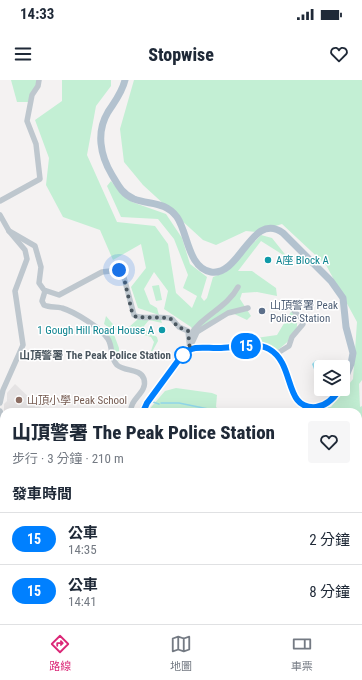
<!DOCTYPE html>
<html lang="zh-TW">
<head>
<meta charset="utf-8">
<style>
	:root { --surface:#fff; --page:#f6f6f7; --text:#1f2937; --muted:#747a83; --line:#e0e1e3; --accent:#db2777 }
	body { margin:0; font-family:"Roboto Condensed","Noto Sans TC",sans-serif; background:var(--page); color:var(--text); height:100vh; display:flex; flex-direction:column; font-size:15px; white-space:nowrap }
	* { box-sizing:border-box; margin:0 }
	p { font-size:13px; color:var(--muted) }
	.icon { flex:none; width:22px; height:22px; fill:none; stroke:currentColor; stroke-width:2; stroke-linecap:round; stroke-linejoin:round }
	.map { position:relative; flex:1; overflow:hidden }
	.sheet { position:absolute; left:0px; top:328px; width:362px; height:216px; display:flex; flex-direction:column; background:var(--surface); border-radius:12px 12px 0 0; box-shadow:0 4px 16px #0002 }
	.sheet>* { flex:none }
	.badge { padding:0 8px; border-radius:13px; font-size:14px; line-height:26px }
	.controls { position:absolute; left:314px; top:280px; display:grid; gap:8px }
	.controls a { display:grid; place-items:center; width:36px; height:36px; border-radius:4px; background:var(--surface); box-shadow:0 4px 16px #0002; font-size:20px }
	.you { position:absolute; width:20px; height:20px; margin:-10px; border:3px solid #fff; border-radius:50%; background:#1a73e8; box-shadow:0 0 0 6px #1a73e833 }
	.map>.badge { position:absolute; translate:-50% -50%; box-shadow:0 0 0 2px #fff }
	h2 { padding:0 12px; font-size:15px; line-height:36px }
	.round { display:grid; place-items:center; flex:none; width:42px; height:42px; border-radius:4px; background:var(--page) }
	.overview { display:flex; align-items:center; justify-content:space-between; height:68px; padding:0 12px }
	h1 { font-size:19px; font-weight:800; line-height:30px }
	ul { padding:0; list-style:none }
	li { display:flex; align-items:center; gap:12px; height:52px; padding:0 12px; border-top:1px solid var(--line) }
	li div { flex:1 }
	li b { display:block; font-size:15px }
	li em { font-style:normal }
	li .badge { min-width:44px; font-weight:700; text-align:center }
	.status { display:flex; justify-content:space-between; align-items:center; height:28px; padding:0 20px; background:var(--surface); direction:ltr }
	.status svg { height:11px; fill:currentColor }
	header { display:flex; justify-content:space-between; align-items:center; height:52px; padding:0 12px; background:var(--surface); font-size:18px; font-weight:800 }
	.tabs { display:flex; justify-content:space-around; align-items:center; height:56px; border-top:1px solid var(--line); background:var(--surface); font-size:11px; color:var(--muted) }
	.tabs a { display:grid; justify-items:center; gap:2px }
	.tabs .current { color:var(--accent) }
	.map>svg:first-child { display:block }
	.education { fill:#e5e3e4 }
	.green { fill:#c3efd4 }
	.water { fill:#92d9eb }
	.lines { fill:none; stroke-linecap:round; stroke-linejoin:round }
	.stream { stroke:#92d9eb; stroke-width:1.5 }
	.minor { stroke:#bec7ce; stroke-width:5.5 }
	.major { stroke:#b3c2cf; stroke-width:7 }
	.line-casing { stroke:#fff; stroke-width:9 }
	.line { stroke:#0080ff; stroke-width:6 }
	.walk { stroke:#4a565f; stroke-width:4; stroke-dasharray:0 7.2 }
	.culture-dot { fill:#0f9aa8; stroke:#fff; stroke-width:1.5 }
	.service-dot { fill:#5c6f8a; stroke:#fff; stroke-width:1.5 }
	.stop-dot { fill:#fff; stroke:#0080ff; stroke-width:2 }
	.education-dot { fill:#8d6e63; stroke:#fff; stroke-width:1.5 }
	.labels { text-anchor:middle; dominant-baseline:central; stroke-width:3; stroke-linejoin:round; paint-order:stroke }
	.culture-label { font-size:11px; fill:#0d838f; stroke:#fff; text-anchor:start }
	.service-label { font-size:11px; fill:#4e5e75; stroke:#fff; text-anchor:start }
	.stop-label { font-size:11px; font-weight:bold; fill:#4a565f; stroke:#fff; text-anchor:end }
	.education-label { font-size:11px; fill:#785e54; stroke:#fff; text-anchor:start }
</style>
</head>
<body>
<div class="status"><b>14:33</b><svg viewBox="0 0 49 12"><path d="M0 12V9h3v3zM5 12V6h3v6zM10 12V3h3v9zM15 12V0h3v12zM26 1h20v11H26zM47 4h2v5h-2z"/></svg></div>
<header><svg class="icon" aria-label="menu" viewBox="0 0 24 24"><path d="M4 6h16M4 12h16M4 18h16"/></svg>Stopwise<svg class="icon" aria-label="heart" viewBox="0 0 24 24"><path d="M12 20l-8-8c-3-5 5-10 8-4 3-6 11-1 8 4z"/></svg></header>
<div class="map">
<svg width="362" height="544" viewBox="0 0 362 544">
	<rect width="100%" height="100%" fill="#f4f2f2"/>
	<path class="education" d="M15,304L37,325L48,332H4V336V324L7,321V313Z"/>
	<g class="green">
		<path d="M11,0H37V4L28,22H17Z"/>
		<path d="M62,0H111V6L96,26L87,75L117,142L155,146L168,164L176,213L192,228L197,216L183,208L188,195L174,159L158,139L121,137L107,106L111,101L121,114L132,122L166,134L182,158L190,184L207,197L201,217L204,221L207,218L213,197L226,192L261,155L272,158L288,178L261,161L238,191H252L276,208L277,216L257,212L242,213L240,219L251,236L247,240L228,231L196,256L191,247L164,229L168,211L154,192L144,209L150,224L157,228L159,235L138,228L131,207L146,188L141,164L113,180L100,150L63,137L46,105L49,78L35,40L62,21Z"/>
		<path d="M134,0H362V300L359,304L360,327L362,326V544H295L289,540H358V332H325L326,327H331L353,299L357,242L326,185L282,144L256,152L246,151L216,165L203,160L143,105L124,82L120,49Z"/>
		<path d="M159,205L162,220L156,221L152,206Z"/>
		<path d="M292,230C305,249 291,260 275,272L253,264L248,259L277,255Z"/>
		<path d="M106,236L117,249L113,252L119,268V281L115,280L106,255L110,249L104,244Z"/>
		<path d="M138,239L161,240L162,243L149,240L144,246L145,250L157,257L158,261L152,272L151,271L154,262L151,257L141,254L136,249L127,251L128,248Z"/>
		<path d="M176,308L212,313L217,315L216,327L221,332H147L165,311Z"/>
		<path d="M0,491L4,492V540H144L149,544H0Z"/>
	</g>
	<path class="water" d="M316,280L319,283L318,287H321V289H318V293L315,292L312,284Z"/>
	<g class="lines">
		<g class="stream">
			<path d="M153,322L159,324"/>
			<path d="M161,323H179L223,332"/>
			<path d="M358,399H362"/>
			<path d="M358,484L362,477"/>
		</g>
		<g class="minor">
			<path d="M0,121L40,99L36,64L27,41L32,15L38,6L39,0"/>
			<path d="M0,135L9,151L25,170L27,179L15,211L23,265L3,310L0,323"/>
			<path d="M9,151L35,166L41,187L39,203L44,210L59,215L102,192L119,190L123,194L134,235C140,240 162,235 172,239L179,247L188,251L190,270"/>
			<path d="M45,211L42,221L44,225C50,228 56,226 62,228C75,232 101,248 108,259C113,267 110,278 117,285C125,292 140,288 144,299C148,313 129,319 131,332"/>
			<path d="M190,256C201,236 227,228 238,207"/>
			<path d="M191,265L197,252L228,233L248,228"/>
			<path d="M276,274L289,266L292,257L303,244L302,240L288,224"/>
			<path d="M0,331L4,341"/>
			<path d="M0,427L4,423"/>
			<path d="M0,476L4,477"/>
			<path d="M226,540L227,544"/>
		</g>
		<g class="major">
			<path d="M125,0C122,13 115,21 108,32C96,52 100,75 112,95C118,105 122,114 134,119C150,125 165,121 177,137C188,153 188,188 211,192C240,197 252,130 283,153L331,201L343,218L346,247L353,273L351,284L343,303"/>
			<path d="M143,332L147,323L183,275C194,264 207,269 221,268C238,268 257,261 272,271C294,285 284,329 316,327C326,326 334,317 340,309"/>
			<path d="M0,482L4,484"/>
		</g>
	</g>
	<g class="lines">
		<defs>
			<path id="line" d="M143,332L147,323L183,274C194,264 207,269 221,268C237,268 255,261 269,269C296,284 283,330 316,327C326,326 334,318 340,309"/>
		</defs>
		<use href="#line" class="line-casing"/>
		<use href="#line" class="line"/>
		<path class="walk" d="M119,190L123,194L132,232L136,237L170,238L178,247L188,251L190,270L183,275"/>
	</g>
	<g class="culture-dot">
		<circle cx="268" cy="180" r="4"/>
		<circle cx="162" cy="250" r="4"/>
	</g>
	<circle class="service-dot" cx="262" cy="231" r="4"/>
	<circle class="stop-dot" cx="183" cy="275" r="8"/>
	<circle class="education-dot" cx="19" cy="320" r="4"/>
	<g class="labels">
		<g class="culture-label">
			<text x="276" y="180">A座 Block A</text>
			<text x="154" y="250" text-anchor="end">1 Gough Hill Road House A</text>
		</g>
		<g class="service-label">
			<text x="270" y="225">山頂警署 Peak<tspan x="270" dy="13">Police Station</tspan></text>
		</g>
		<g class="stop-label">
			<text x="171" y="275">山頂警署 The Peak Police Station</text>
		</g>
		<g class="education-label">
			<text x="27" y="320">山頂小學 Peak School</text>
		</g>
	</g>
</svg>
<div class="controls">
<a><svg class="icon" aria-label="layers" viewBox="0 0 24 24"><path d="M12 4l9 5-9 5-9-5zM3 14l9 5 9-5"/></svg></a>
</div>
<div class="you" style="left:119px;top:190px"></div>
<b class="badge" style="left:246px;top:266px;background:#0080ff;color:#fff">15</b>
<section class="sheet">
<div class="overview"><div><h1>山頂警署 The Peak Police Station</h1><p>步行 · 3 分鐘 · 210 m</p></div><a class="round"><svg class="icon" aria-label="heart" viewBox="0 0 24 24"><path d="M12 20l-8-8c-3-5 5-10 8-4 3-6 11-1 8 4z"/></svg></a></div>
<h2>發車時間</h2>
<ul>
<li><span class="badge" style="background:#0080ff;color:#fff">15</span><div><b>公車</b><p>14:35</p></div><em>2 分鐘</em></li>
<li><span class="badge" style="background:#0080ff;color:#fff">15</span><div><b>公車</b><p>14:41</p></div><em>8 分鐘</em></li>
</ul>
</section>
</div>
<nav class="tabs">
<a class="current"><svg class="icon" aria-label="directions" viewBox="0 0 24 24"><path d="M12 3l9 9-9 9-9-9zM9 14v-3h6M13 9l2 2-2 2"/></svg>路線</a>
<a><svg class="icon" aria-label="map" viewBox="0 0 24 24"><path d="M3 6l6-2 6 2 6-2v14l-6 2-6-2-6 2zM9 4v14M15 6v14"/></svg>地圖</a>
<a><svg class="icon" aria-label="tickets" viewBox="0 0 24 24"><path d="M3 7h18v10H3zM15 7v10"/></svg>車票</a>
</nav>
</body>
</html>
